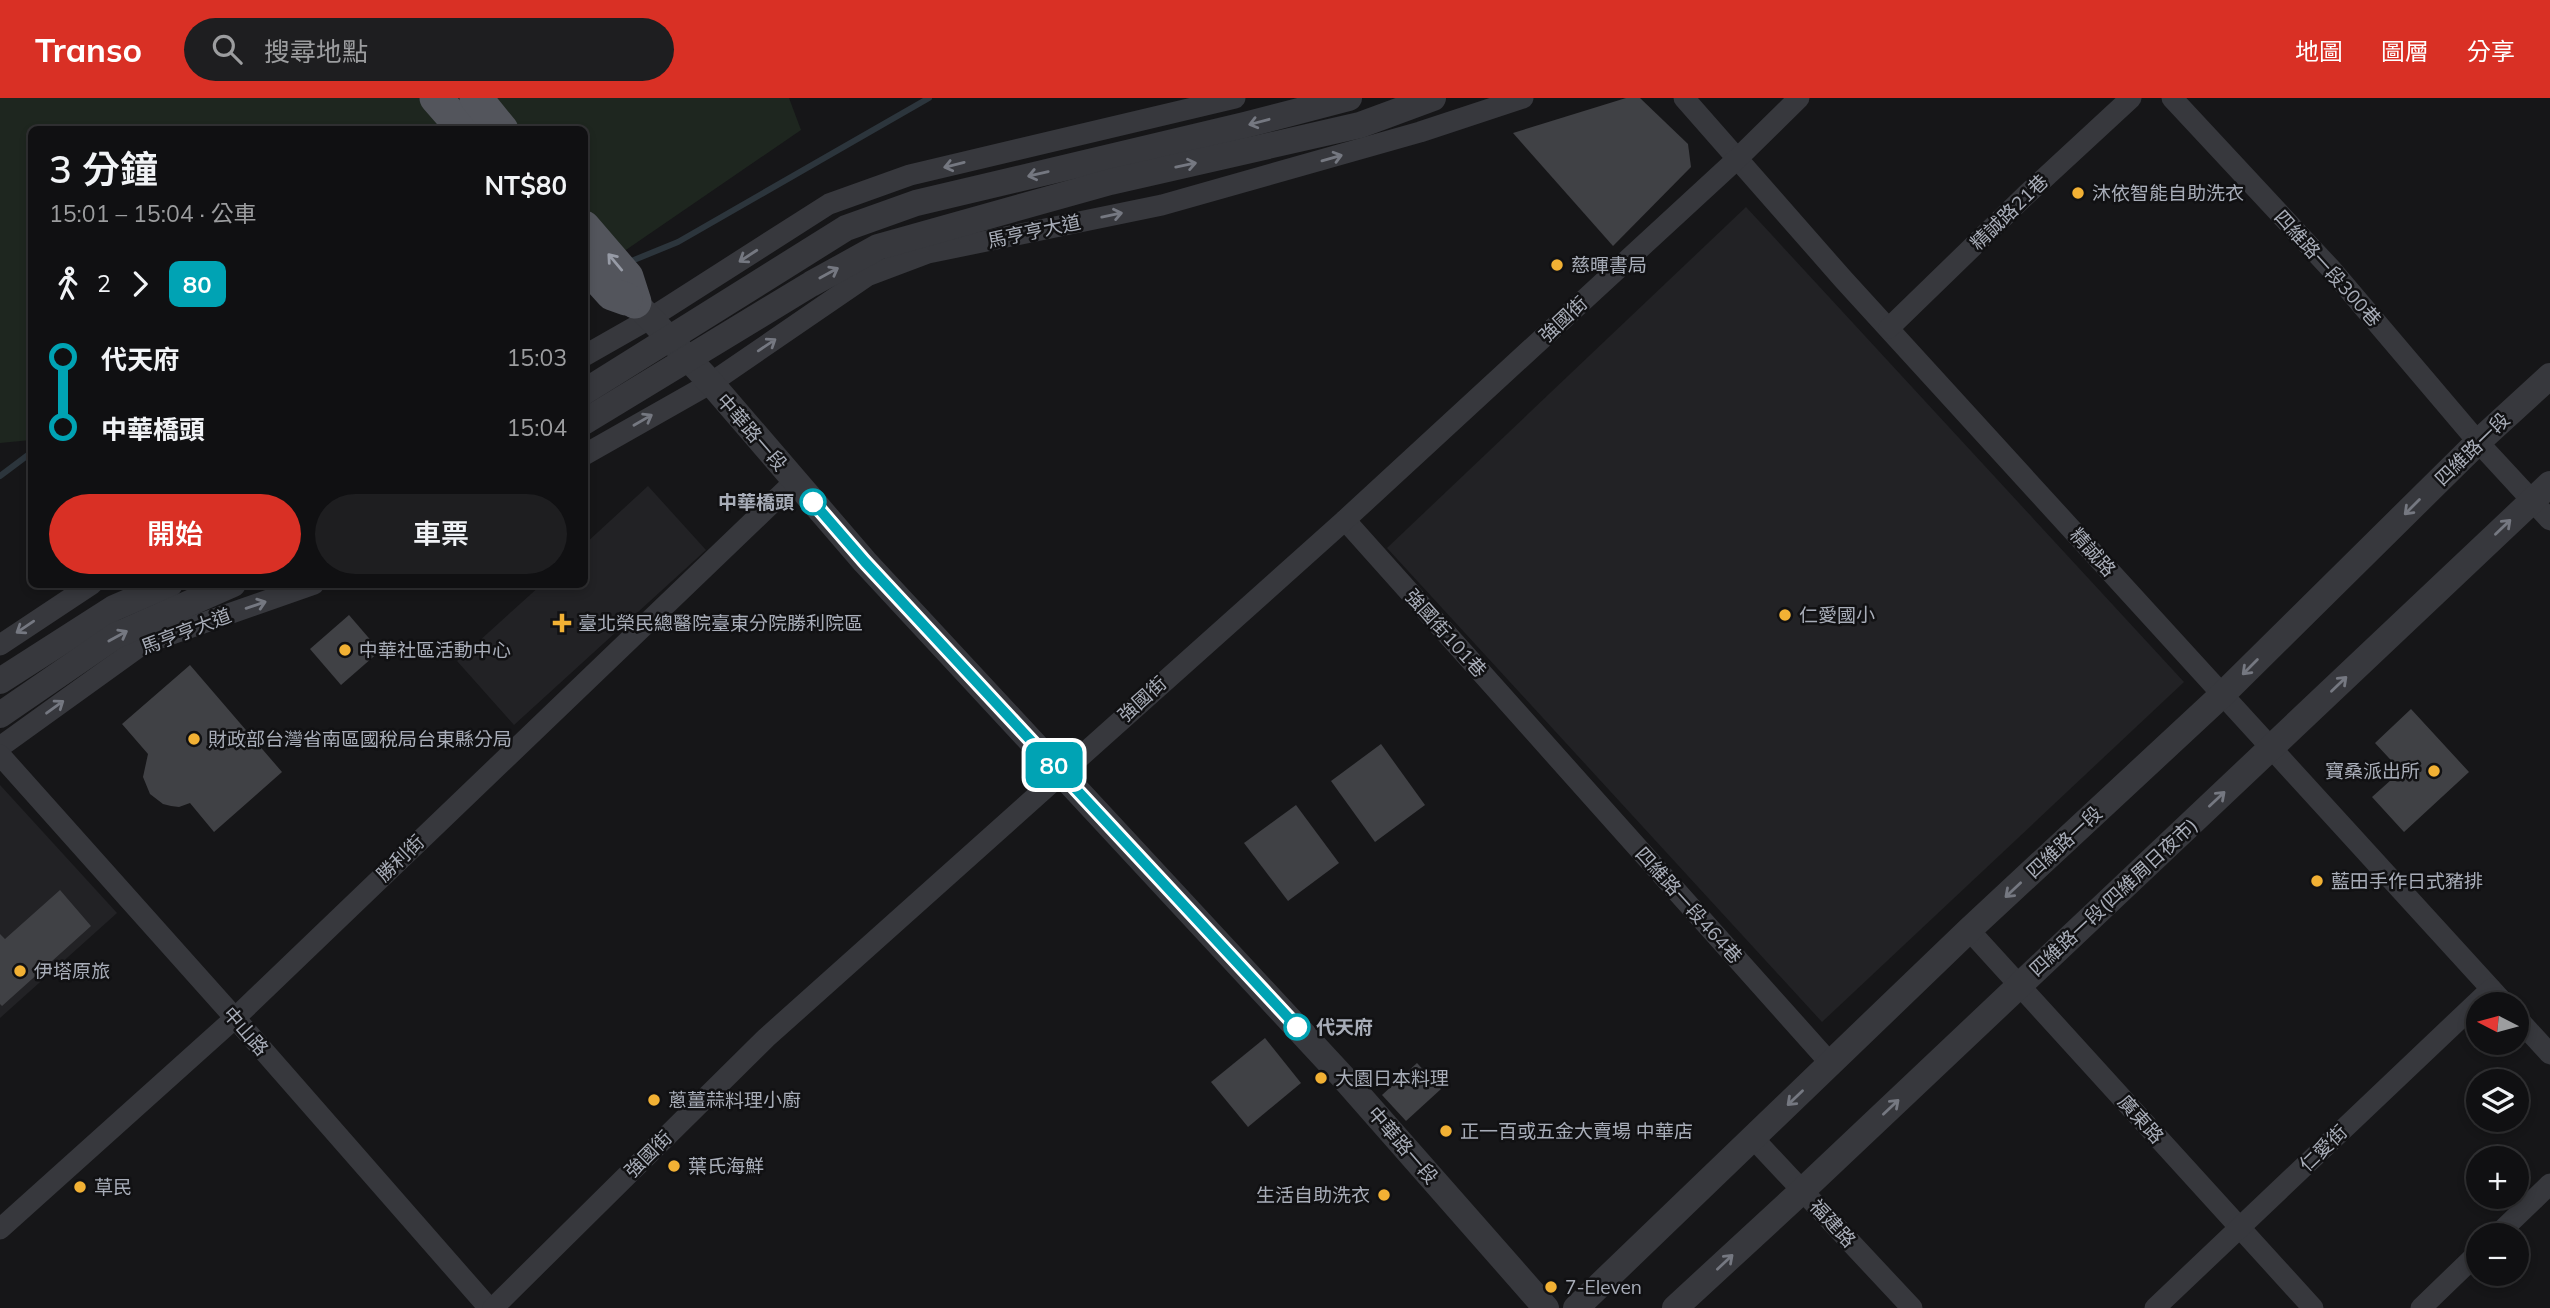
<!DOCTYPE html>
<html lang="zh-TW">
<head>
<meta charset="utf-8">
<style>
	:root { --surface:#101012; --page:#1e1e20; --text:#f1f3f6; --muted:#9c9d9f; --line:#303032; --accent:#d93025 }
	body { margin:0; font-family:Mulish,"Noto Sans TC",sans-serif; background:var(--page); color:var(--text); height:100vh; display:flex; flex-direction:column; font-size:26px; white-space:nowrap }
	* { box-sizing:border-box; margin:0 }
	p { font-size:23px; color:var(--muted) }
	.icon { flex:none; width:38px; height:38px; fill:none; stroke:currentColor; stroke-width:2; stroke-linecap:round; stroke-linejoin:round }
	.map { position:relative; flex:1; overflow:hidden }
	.drawer { position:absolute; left:28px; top:28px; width:560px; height:462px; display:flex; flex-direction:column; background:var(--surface); border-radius:10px; box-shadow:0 4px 10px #0003,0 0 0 2px var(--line) }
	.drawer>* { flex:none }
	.badge { padding:0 14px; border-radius:10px; font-size:24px; line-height:46px }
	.needle { width:46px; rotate:276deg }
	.tools { position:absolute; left:2466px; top:894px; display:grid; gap:14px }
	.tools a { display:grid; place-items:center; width:63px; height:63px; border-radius:50%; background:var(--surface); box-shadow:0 4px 10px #0003,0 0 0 2px var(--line); font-size:35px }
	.map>.badge { position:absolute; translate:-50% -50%; box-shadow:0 0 0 4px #fff }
	.legs { display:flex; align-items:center; gap:10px; height:77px; padding:0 21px; font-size:23px }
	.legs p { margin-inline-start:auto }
	.headline { display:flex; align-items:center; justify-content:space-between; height:119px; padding:0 21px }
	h1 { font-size:38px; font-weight:600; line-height:52px }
	.cta { display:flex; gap:14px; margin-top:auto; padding:14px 21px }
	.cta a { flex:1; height:80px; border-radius:42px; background:var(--accent); color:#fff; font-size:28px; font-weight:600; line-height:80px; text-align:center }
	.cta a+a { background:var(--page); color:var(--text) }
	ul { padding:0 21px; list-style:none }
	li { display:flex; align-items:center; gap:24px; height:70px; font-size:26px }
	li i { display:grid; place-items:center; width:10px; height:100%; margin:0 9px; background:currentColor }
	li i::after { content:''; width:18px; height:18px; margin:-9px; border:5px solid; border-radius:50%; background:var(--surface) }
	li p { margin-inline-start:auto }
	li:first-child i { background:linear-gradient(#0000 50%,currentColor 0) }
	li:last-child i { background:linear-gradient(currentColor 50%,#0000 0) }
	header { display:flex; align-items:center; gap:42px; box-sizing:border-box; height:98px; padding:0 35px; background:var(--accent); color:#fff }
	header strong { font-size:33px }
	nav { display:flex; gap:38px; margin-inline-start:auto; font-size:24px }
	.search { width:490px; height:63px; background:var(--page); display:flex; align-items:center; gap:18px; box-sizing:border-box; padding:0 24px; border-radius:38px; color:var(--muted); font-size:26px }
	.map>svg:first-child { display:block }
	.built { fill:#222225 }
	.green { fill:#1e261f }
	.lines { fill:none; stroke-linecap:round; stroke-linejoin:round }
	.stream { stroke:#2c353c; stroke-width:6 }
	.building { fill:#404145 }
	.minor { stroke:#37383d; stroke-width:21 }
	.tertiary { stroke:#37383d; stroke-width:26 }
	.primary { stroke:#53555c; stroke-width:33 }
	.oneway { stroke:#757881 }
	.oneway2 { stroke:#979ba6 }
	.line-1-casing { stroke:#fff; stroke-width:16 }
	.line-1 { stroke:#00a3b4; stroke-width:10 }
	.poi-dot { fill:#f2b134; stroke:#111113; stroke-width:2.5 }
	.stop-1-dot { fill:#fff; stroke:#00a3b4; stroke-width:3.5 }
	.labels { text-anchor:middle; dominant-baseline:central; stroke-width:5; stroke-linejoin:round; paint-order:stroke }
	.poi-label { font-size:19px; fill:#a8adb8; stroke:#111113; text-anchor:start }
	.street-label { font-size:19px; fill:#a8adb8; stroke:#111113 }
	.stop-label { font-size:19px; font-weight:bold; fill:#a8adb8; stroke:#111113; text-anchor:end }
</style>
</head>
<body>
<header>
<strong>Transo</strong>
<div class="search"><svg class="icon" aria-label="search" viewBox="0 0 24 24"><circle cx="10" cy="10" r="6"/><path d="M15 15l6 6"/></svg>搜尋地點</div>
<nav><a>地圖</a><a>圖層</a><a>分享</a></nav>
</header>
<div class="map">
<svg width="2550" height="1210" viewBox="0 0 2550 1210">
	<rect width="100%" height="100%" fill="#161618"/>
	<g class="built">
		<path d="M1746,109L2184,584L1822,924L1387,450Z"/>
		<path d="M648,388L706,452L514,627L457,563L541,487L584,486L585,446Z"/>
		<path d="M0,687L117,815L0,920Z"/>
	</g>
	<path class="green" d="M0,0H789L801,32L585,180L584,32H32L31,342L0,345Z"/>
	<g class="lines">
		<g class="stream">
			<path d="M629,164L678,144L929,0"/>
			<path d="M0,378L32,354"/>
		</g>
	</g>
	<g class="building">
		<path d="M1626,0H1640L1688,46L1691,69L1613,148L1513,35Z"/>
		<path d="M349,517L380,553L341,587L310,551Z"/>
		<path d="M190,567L282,674L214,734L190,705L179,709L171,708L163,706L150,696L143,679L148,656L122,626Z"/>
		<path d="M2411,611L2469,674L2404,734L2372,699L2401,673L2375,645Z"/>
		<path d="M1381,646L1425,707L1375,744L1331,683Z"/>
		<path d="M1296,707L1339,765L1288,803L1244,745Z"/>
		<path d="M60,792L91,828L2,908L0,906V836L5,841Z"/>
		<path d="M1265,940L1301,985L1248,1029L1211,984Z"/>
		<path d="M1417,965L1441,991L1406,1023L1382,997Z"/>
	</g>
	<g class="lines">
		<g class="minor">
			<path d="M1684,0L1843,181L2505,906"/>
			<path d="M2172,0L2332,172L2478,344L2550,422"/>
			<path d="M1889,230L2026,97L2131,0"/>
			<path d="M584,258L649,221L829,106L910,77L1235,0"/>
			<path d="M584,357L711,285L867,178L928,155L1162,107L1420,34L1523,0"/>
			<path d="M1345,422L1831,966"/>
			<path d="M0,547L92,486"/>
			<path d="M0,649L143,546L314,486"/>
			<path d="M0,657L235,920L489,1210"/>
			<path d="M1969,832L2313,1210"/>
			<path d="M2516,919L2550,956"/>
			<path d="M1753,1040L1912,1210"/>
			<path d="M0,1131L235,920L795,383"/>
			<path d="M2496,1138L2550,1086"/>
			<path d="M493,1210L766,940L1345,422L1737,61L1799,0"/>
			<path d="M2155,1210L2491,891"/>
			<path d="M2421,1210L2478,1155"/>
		</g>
		<g class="tertiary">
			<path d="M635,204L711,285L865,464L1342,978L1546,1210"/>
			<path d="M584,294L846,130L916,105L1245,27L1349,0"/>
			<path d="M584,324L811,186L878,149L1110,84L1360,27L1433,0"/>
			<path d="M0,583L114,510L170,486"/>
			<path d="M0,617L115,538L233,486"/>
			<path d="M1576,1210L1969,832L2223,596L2478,344L2550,278"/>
			<path d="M1675,1210L1803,1092L2550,386"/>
		</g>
		<g class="primary">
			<path d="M436,0L464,32"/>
			<path d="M476,0L502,32"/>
			<path d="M584,129L627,179L635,204"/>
			<path d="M584,165L612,196L626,201"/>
		</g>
	</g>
	<defs><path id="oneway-shaft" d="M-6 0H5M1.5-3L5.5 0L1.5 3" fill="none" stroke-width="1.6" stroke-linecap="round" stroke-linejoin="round" transform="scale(1.75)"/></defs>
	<g class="oneway">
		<use href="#oneway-shaft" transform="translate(1259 24) rotate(165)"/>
		<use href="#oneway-shaft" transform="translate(1332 60) rotate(-16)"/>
		<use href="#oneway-shaft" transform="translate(954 67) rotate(166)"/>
		<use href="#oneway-shaft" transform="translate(1186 67) rotate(-12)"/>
		<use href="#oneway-shaft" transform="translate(1038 76) rotate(167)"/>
		<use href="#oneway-shaft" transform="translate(1112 117) rotate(-12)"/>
		<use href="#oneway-shaft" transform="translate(748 158) rotate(147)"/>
		<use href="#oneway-shaft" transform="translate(829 175) rotate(-29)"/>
		<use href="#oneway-shaft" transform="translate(767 247) rotate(-34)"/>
		<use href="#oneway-shaft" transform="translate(643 322) rotate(-30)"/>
		<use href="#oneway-shaft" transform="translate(2412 409) rotate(135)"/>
		<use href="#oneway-shaft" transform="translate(2503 429) rotate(-44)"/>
		<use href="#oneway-shaft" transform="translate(256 507) rotate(-19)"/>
		<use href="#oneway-shaft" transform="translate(25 529) rotate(146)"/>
		<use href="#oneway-shaft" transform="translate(118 538) rotate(-29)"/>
		<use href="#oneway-shaft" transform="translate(2250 569) rotate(135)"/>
		<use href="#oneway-shaft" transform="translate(2339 586) rotate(-44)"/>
		<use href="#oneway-shaft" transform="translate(55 609) rotate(-36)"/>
		<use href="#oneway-shaft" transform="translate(2217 701) rotate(-43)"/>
		<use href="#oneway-shaft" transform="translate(2013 792) rotate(137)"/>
		<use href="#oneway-shaft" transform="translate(1795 1000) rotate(136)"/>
		<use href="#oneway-shaft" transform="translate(1891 1009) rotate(-43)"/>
		<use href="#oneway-shaft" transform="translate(1725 1164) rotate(-43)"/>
	</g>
	<use class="oneway2" href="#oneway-shaft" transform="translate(615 164) rotate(-130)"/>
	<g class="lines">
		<defs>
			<path id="line-1" d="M813,404L865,464L1297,929"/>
		</defs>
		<use href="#line-1" class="line-1-casing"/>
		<use href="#line-1" class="line-1"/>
	</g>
	<g class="poi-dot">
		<circle cx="2078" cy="95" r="7"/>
		<circle cx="1557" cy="167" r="7"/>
		<circle cx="1785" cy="517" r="7"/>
		<path d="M558.5 514.5h7v7h7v7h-7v7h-7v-7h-7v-7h7z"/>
		<circle cx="345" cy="552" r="7"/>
		<circle cx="194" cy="641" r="7"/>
		<circle cx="2434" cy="673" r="7"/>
		<circle cx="2317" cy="783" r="7"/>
		<circle cx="20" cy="873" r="7"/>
		<circle cx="1321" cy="980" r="7"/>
		<circle cx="654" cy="1002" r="7"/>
		<circle cx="1446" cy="1033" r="7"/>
		<circle cx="674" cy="1068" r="7"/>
		<circle cx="80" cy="1089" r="7"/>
		<circle cx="1384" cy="1097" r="7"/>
		<circle cx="1551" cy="1189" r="7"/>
	</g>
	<g class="stop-1-dot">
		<circle cx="813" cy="404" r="12"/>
		<circle cx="1297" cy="929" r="12"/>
	</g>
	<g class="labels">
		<g class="poi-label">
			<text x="2092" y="95">沐依智能自助洗衣</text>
			<text x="1571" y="167">慈暉書局</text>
			<text x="1799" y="517">仁愛國小</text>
			<text x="578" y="525">臺北榮民總醫院臺東分院勝利院區</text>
			<text x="359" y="552">中華社區活動中心</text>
			<text x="208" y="641">財政部台灣省南區國稅局台東縣分局</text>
			<text x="2420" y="673" text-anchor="end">寶桑派出所</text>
			<text x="2331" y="783">藍田手作日式豬排</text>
			<text x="34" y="873">伊塔原旅</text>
			<text x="1335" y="980">大園日本料理</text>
			<text x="668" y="1002">蔥薑蒜料理小廚</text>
			<text x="1460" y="1033">正一百或五金大賣場 中華店</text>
			<text x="688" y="1068">葉氏海鮮</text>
			<text x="94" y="1089">草民</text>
			<text x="1370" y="1097" text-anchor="end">生活自助洗衣</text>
			<text x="1565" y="1189">7-Eleven</text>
		</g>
		<g class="street-label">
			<text transform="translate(2009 114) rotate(-44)">精誠路21巷</text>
			<text transform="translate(1034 133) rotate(-12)">馬亨亨大道</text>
			<text transform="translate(2328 170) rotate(48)">四維路一段300巷</text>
			<text transform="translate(1563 221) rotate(-43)">強國街</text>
			<text transform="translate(752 334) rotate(49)">中華路一段</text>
			<text transform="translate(2472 351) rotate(-44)">四維路一段</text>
			<text transform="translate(2093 454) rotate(48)">精誠路</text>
			<text transform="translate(186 533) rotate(-21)">馬亨亨大道</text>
			<text transform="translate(1446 535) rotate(48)">強國街101巷</text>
			<text transform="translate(1142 601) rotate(-42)">強國街</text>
			<text transform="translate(2064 744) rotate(-43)">四維路一段</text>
			<text transform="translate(400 760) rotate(-44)">勝利街</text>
			<text transform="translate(2113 799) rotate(-43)">四維路一段(四維周日夜市)</text>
			<text transform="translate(1689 807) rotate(48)">四維路一段464巷</text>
			<text transform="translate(246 933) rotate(49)">中山路</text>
			<text transform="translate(2141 1021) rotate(48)">廣東路</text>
			<text transform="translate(1403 1047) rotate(49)">中華路一段</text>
			<text transform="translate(2323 1050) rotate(-44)">仁愛街</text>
			<text transform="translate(648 1056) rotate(-45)">強國街</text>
			<text transform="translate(1833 1125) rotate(47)">福建路</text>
		</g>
		<g class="stop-label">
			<text x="794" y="404">中華橋頭</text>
			<text x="1316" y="929" text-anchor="start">代天府</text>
		</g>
	</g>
</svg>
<div class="tools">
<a><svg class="needle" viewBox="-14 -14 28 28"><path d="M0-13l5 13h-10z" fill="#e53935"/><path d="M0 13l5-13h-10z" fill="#9c9d9f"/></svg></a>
<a><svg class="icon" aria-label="layers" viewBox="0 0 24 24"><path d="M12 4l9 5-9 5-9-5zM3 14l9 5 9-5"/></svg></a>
<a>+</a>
<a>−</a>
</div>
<b class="badge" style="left:1054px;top:667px;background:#00a3b4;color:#fff">80</b>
<section class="drawer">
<div class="headline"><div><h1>3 分鐘</h1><p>15:01 – 15:04 · 公車</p></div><b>NT$80</b></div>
<div class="legs"><svg class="icon" aria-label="walk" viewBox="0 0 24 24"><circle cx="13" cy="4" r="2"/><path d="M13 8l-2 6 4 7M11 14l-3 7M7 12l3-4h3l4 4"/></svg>2<svg class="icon" aria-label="forward" viewBox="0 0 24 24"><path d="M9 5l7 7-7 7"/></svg><b class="badge" style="background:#00a3b4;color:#fff">80</b></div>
<ul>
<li><i style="color:#00a3b4"></i><b>代天府</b><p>15:03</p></li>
<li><i style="color:#00a3b4"></i><b>中華橋頭</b><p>15:04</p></li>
</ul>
<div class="cta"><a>開始</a><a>車票</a></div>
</section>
</div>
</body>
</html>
